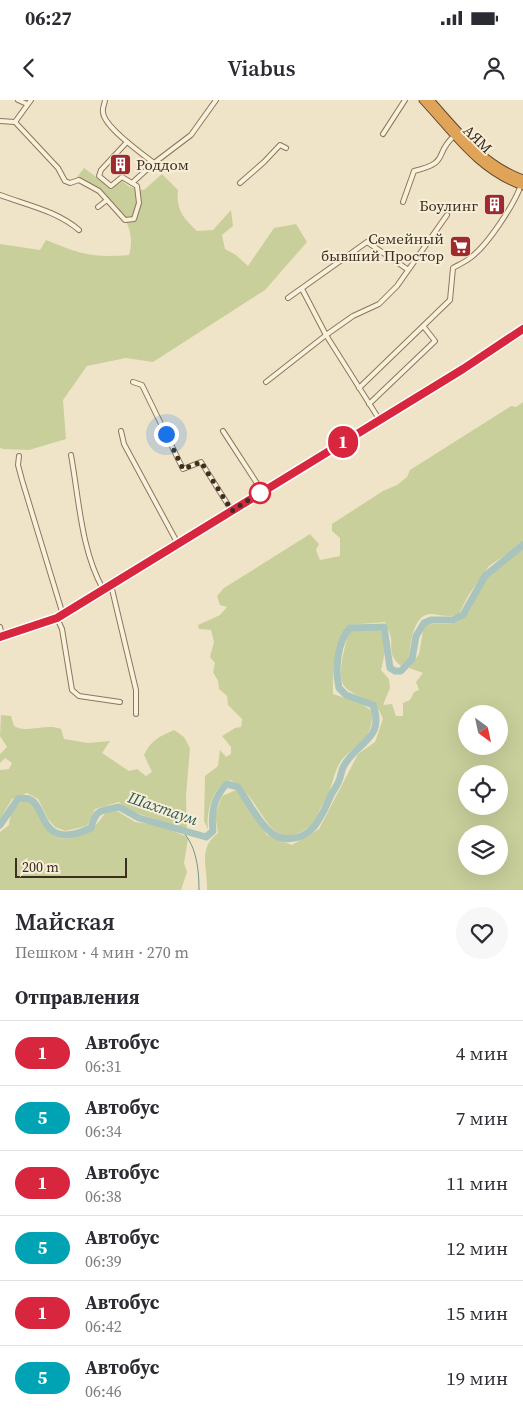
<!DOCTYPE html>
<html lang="ru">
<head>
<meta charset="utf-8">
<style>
	:root { --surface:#fff; --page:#f7f7f7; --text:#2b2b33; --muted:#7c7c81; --line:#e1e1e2 }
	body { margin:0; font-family:"Source Serif 4",serif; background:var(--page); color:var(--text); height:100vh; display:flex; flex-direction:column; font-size:19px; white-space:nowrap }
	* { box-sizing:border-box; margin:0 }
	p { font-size:16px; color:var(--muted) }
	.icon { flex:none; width:28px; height:28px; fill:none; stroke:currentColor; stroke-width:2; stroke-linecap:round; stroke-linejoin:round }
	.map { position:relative; height:790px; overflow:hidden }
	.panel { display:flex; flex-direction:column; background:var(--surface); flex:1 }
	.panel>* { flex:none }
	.badge { padding:0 10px; border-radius:16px; font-size:18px; line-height:32px }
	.needle { width:32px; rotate:147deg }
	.controls { position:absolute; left:458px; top:605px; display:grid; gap:10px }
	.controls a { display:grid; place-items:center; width:50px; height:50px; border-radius:50%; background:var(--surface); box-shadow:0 5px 20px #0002; font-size:25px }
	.scale { position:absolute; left:15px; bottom:12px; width:112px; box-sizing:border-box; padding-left:5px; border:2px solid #3d2e20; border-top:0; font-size:14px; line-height:18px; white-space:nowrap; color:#3d2e20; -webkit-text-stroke:4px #f7eed8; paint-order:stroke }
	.you { position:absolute; width:25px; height:25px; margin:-12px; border:4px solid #fff; border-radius:50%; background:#1a73e8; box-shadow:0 0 0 8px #1a73e833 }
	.map>.badge { position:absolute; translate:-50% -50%; box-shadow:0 0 0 2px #fff }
	h2 { padding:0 15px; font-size:19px; line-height:45px }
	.round { display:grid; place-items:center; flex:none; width:52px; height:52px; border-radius:26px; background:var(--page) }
	.headline { display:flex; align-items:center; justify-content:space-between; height:85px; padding:0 15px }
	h1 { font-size:24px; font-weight:600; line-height:38px }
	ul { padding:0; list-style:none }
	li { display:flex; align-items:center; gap:15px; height:65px; padding:0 15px; border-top:1px solid var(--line) }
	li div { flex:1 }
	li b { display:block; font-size:19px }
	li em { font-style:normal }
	li .badge { min-width:55px; font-weight:700; text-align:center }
	.status { display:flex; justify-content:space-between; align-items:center; height:35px; padding:0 25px; background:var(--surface); direction:ltr }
	.status svg { height:14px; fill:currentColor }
	header { display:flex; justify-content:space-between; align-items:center; height:65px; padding:0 15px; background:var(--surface); font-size:22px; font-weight:600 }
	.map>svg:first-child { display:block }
	.green { fill:#c9cf9b; fill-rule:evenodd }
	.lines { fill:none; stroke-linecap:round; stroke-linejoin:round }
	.stream { stroke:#6f938a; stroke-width:1 }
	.river { stroke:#a9c4bc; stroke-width:7 }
	.street-casing { stroke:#8d765c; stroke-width:6 }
	.secondary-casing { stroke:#6f573f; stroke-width:8 }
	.highway-casing { stroke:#5b4430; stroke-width:9 }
	.street { stroke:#faf1dc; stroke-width:4 }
	.secondary { stroke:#faf1dc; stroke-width:5.5 }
	.highway { stroke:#e0a458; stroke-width:7 }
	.line-casing { stroke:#fff; stroke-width:11 }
	.line { stroke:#d7263d; stroke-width:8 }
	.walk { stroke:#3d2e20; stroke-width:5; stroke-dasharray:0 9 }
	.stop-dot { fill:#fff; stroke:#d7263d; stroke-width:2.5 }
	.labels { text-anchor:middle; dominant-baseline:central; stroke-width:4; stroke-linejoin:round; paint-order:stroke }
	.street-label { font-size:15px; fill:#3d2e20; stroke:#f7eed8 }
	.poi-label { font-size:15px; fill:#3d2e20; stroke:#f7eed8; text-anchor:end }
	.water-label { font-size:16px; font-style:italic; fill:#2f5d5a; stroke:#f7eed8 }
</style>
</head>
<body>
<div class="status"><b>06:27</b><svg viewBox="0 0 49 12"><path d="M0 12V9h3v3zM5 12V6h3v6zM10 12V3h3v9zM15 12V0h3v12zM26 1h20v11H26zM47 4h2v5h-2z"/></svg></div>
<header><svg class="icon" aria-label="back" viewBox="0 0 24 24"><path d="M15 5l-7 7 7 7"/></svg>Viabus<svg class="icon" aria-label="person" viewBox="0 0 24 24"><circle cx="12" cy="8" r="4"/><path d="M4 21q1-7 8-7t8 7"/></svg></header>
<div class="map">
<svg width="523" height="790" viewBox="0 0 523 790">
	<rect width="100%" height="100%" fill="#f0e4c8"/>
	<g class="green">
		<path d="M84,68L111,88L122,81L130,87L144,90L162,74L178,90C176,110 183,118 197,131L213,130L231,110L233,126L222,135L225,149L236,155L248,166L274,128L296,124L307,142L265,190L153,262L126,258L87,266L63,300L66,339L29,350L3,349L0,348V144L40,150L46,140C81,154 91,158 129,155C140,118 104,93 77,77Z"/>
		<path d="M523,302V443L489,466L468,496L459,514C449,518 442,515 431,514C413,514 410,545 409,558L401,566C389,556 392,551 391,538C390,533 387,527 385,522L349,525C334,546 333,569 333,594L360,603L372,611C374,640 357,641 341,661C334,671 332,687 327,698C323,705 317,711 318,719C267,768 265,695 230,680C212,686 206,713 208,730L204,721L205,676L218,666L220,650L226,657L231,654V647L222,636L235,628L241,627L242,619L228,605L227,596L219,589L218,581L213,572L215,563L210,557L214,542L211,530L199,529L198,525L220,515L227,507L220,505L217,496L224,488L310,434L319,444L316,450L320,460L340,456V438L332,431V424L383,391L397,385L407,377L410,370L511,306L516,307Z"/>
		<path d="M523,449V790H207C208,769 197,748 218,733L215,715L222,696L236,690L267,735L292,745L319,729L358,654L375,642L383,619C381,614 379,609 375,605C363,594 339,594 341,573C341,560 345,547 348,534L352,531L380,530C388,541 384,558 381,570L389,579L390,588L383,605L392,604L396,616H403V603L410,600L414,592L419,590L416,582L423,573L409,568L419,554L423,531L427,525C438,522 451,527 461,520C472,513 474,498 480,487C485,480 516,451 523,449ZM466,614H499V646H466ZM466,674H499V706H466ZM466,734H499V766H466Z"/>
		<path d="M1,615L11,616L14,626C29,634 44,623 61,629L64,639L88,643L110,641L102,653L129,671L137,669L146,676L152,672L144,655C150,641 160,636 174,630L184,637L190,648L186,696L187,730L128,710L119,702L95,709L87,726L65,731L55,727L48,719L38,699L27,693L12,699L0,719V670L9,669L12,663L5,658L0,663V654L7,647L0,636Z"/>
		<path d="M23,701L34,704C45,725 49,746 77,736C94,729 95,727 106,712L117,711L135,722L158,725L185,736L188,739L184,763L187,772L181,790H0V732L9,725C10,714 13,707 23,701Z"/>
	</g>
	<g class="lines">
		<path class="stream" d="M183,732C197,747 199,771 199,790"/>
		<path class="river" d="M0,725L18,699C52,690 30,756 91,728C96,708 101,711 119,707L139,718L206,737L213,731C211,714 214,696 227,684L238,687C248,701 265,736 282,738C311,743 321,718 331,695C334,690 338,684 340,678C341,674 342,668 345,664C359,641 385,638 373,605L346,595L339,588C335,571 337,541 350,528L384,527L390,568L395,571H401L412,559L416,536L424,523L431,520H453L463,515L485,476L523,445"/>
		<defs>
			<g id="street">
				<path d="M18,0L27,4"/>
				<path d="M105,0C105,3 102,8 103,12C103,26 142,54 154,63L191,35L216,0"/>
				<path d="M0,21L15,22"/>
				<path d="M15,22L58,68L65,81L70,83L79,80L99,91L125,120L134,119L139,103L137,86L132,83"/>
				<path d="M15,22L31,0"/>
				<path d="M383,34L405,0"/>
				<path d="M127,42L101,70L99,76L111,86L122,77L132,83L154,63"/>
				<path d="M240,83L264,62L280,45L286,48"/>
				<path d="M0,95C27,105 57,111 79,130"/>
				<path d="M403,102L414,71C451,62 433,55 454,36"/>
				<path d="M98,107L107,100"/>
				<path d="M302,189L326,235L379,319"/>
				<path d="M288,198L367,142L407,169"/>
				<path d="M133,282L142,285L183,369L201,362L232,411"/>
				<path d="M266,282L326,235L353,216L379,204L397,186L447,115"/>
				<path d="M359,288L450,200L453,168C458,165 465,162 470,158C487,146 514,105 521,85"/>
				<path d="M369,304L435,241L424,227"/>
				<path d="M121,331L124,344L178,444"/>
				<path d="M223,331L262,391"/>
				<path d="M71,355C79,399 81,450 103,489"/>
				<path d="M19,356L18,365L22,380L63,515"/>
				<path d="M111,485L136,590V614"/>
				<path d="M57,518L62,529L72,590L79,596L120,602"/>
				<path d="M0,527L2,536"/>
			</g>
			<path id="secondary" d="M0,537L63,515L463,269L523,229"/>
			<g id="highway">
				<path d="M423,0C454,33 478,70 523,86"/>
				<path d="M430,0C458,31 482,64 523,79"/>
			</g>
		</defs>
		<use href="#street" class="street-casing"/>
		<use href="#secondary" class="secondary-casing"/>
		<use href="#highway" class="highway-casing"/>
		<use href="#street" class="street"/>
		<use href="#secondary" class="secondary"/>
		<use href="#highway" class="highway"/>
	</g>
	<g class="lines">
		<defs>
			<path id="line" d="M0,537L57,518L463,269L523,229"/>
		</defs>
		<use href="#line" class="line-casing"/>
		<use href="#line" class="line"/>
		<path class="walk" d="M166,334L183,369L201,362L232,411L262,391L260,393"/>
	</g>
	<defs>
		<symbol id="building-square" viewBox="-11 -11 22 22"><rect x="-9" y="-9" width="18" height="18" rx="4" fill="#9e2a2b" stroke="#f7eed8"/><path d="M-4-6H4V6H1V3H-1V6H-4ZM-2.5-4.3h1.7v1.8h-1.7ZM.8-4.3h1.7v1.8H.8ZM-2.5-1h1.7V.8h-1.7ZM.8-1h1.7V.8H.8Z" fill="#fff"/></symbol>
		<symbol id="supermarket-square" viewBox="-11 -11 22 22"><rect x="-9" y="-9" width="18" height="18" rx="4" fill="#9e2a2b" stroke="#f7eed8"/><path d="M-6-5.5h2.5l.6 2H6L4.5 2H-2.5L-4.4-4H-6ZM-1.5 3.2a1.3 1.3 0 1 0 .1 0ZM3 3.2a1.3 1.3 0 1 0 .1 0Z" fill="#fff"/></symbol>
	</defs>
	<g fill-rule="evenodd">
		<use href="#building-square" x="108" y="52" width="25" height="25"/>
		<use href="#building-square" x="482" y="92" width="25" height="25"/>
		<use href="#supermarket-square" x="448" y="134" width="25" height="25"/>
	</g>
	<circle class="stop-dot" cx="260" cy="393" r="10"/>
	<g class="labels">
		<g class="street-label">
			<text transform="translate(478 39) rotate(44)">АЯМ</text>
		</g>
		<g class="poi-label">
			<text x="136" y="64" text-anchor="start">Роддом</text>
			<text x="478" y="105">Боулинг</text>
			<text x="444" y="138">Семейный<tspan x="444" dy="17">бывший Простор</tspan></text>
		</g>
		<g class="water-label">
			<text transform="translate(163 708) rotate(19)">Шахтаум</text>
		</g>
	</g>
</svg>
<div class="controls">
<a><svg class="needle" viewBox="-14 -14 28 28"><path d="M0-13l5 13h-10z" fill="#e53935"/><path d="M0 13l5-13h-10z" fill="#7c7c81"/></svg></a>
<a><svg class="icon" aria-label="locate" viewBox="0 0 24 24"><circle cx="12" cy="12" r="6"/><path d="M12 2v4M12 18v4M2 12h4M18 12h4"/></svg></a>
<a><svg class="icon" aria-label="layers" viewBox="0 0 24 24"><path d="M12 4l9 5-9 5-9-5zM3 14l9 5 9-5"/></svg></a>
</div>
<div class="scale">200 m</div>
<div class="you" style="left:166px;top:334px"></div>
<b class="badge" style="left:343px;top:342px;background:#d7263d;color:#fff">1</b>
</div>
<section class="panel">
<div class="headline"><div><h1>Майская</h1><p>Пешком · 4 мин · 270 m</p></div><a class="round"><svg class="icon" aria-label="heart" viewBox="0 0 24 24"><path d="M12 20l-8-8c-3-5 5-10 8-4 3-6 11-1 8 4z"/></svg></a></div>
<h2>Отправления</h2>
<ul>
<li><span class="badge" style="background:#d7263d;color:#fff">1</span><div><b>Автобус</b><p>06:31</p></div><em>4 мин</em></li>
<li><span class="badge" style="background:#00a3b4;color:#fff">5</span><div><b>Автобус</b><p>06:34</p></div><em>7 мин</em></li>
<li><span class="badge" style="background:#d7263d;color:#fff">1</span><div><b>Автобус</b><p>06:38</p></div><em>11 мин</em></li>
<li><span class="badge" style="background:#00a3b4;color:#fff">5</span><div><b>Автобус</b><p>06:39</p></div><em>12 мин</em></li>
<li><span class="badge" style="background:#d7263d;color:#fff">1</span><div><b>Автобус</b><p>06:42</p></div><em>15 мин</em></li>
<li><span class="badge" style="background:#00a3b4;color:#fff">5</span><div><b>Автобус</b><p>06:46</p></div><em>19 мин</em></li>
</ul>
</section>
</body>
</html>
